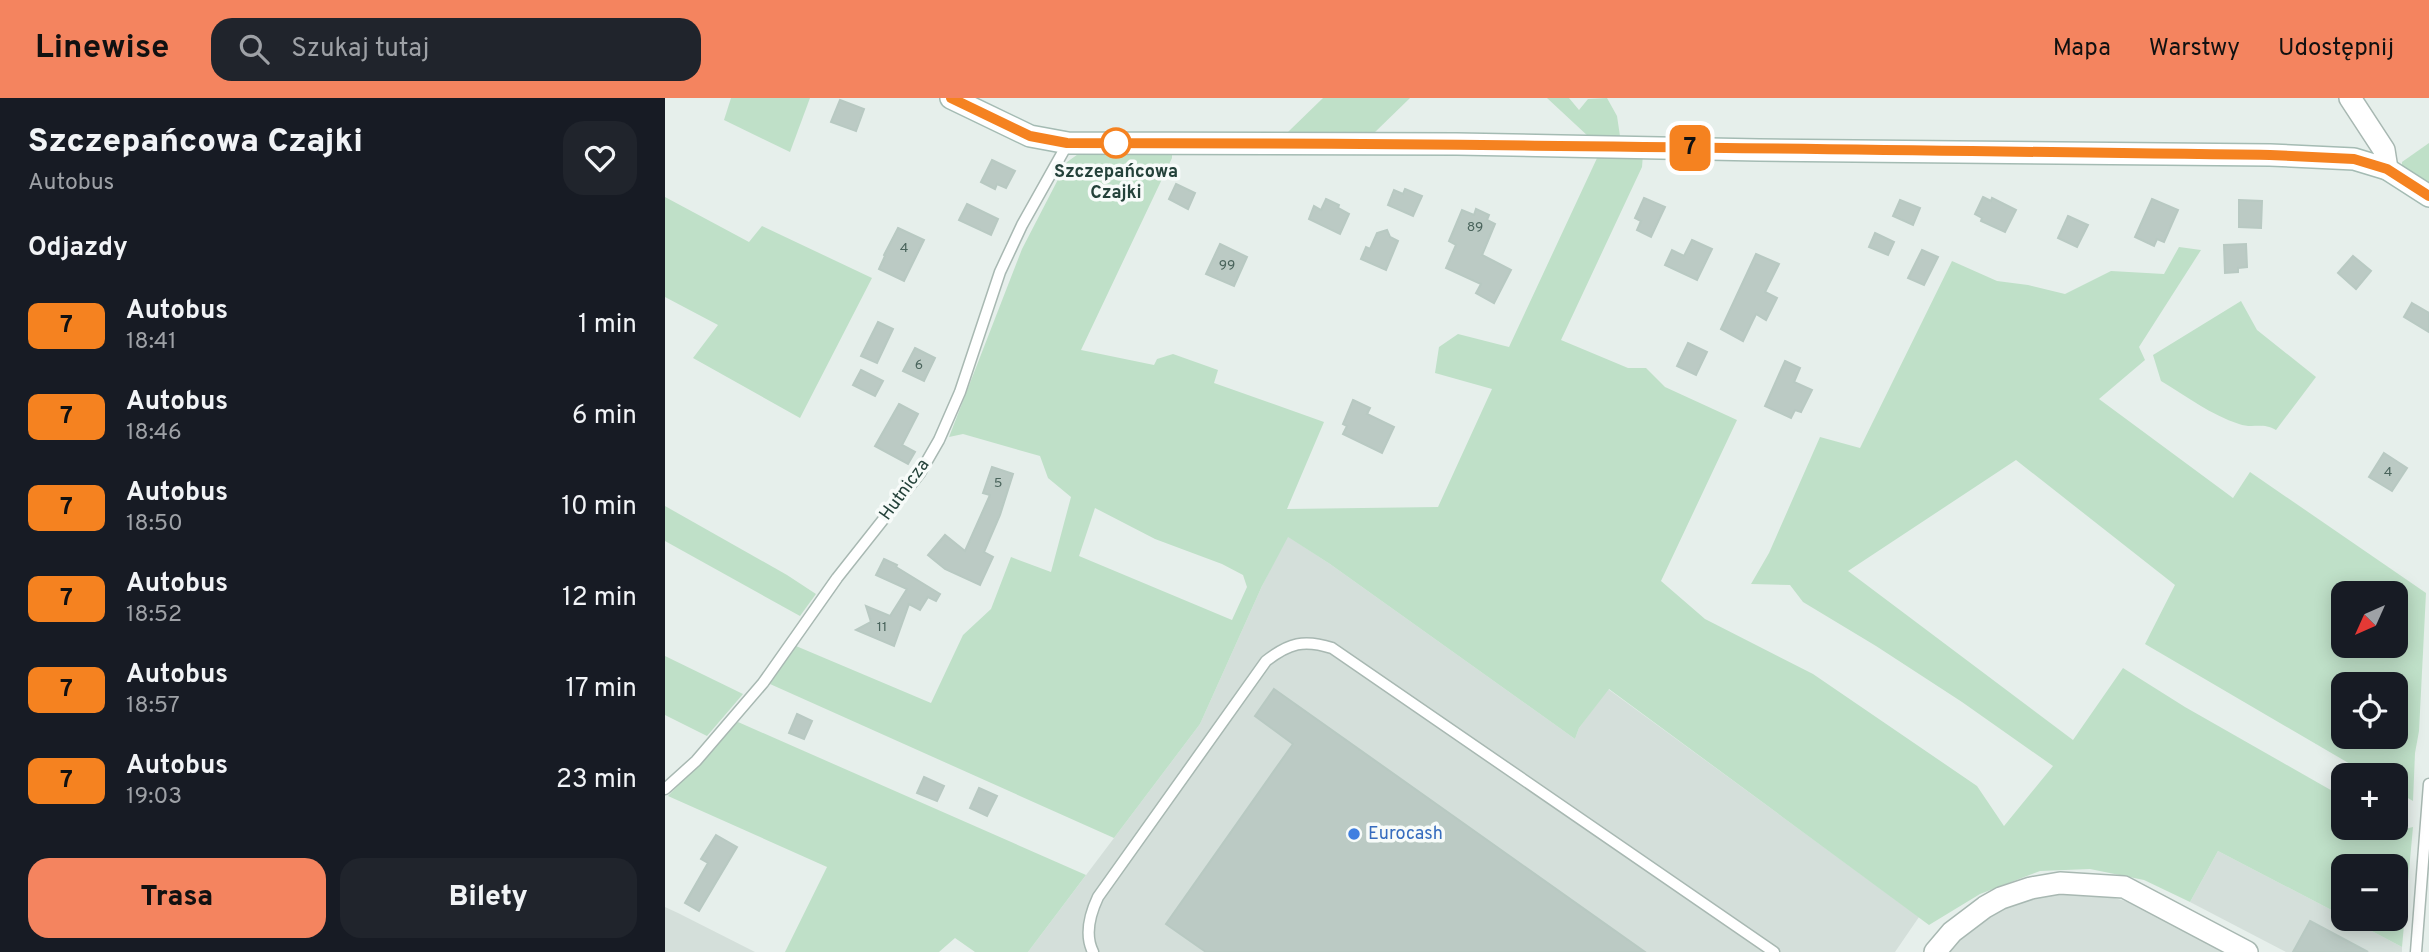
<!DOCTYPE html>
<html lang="pl">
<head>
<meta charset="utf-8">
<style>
	:root { --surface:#171b24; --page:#20242c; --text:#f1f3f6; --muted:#9ea1a6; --accent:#f4845f }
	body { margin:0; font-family:Overpass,sans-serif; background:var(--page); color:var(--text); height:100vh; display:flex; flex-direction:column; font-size:26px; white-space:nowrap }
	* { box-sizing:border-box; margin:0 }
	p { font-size:23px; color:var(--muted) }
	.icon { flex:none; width:38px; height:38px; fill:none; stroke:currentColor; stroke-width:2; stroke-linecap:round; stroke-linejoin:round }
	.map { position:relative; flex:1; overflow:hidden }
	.side { display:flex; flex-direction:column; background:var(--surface); width:665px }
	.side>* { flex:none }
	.badge { padding:0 14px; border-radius:10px; font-size:24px; line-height:46px }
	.needle { width:46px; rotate:225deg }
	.tools { position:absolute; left:1666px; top:483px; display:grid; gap:14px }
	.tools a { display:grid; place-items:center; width:77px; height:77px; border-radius:14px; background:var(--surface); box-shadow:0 4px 18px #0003; font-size:35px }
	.map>.badge { position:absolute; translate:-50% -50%; box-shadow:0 0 0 4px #fff }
	h2 { padding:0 28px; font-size:26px; line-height:63px }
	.round { display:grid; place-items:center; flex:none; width:74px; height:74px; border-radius:21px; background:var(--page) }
	.overview { display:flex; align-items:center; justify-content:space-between; height:119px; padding:0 28px }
	h1 { font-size:33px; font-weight:800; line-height:52px }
	.primary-button { display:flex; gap:14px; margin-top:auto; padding:14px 28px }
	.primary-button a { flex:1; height:80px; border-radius:21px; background:var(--accent); color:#111; font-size:28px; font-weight:800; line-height:80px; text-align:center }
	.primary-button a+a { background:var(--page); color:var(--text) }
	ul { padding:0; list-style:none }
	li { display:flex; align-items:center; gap:21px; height:91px; padding:0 28px }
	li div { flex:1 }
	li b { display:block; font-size:26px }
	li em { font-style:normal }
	li .badge { min-width:77px; font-weight:700; text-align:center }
	header { display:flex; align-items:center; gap:42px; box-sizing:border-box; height:98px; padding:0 35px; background:var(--accent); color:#111 }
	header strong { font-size:33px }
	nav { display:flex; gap:38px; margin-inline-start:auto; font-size:24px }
	.search { width:490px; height:63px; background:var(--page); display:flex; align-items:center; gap:18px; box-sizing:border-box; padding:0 24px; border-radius:21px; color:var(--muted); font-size:26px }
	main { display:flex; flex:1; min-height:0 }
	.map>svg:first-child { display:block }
	.built { fill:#d4dfda }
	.green { fill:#bfe0c8; fill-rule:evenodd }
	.building { fill:#bbcac4; stroke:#b8c9c2; stroke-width:2 }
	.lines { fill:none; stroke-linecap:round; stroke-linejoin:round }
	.lane-casing { stroke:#a8b8b2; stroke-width:13 }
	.street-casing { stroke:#a8b8b2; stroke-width:24 }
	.secondary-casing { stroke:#a4bbb3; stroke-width:24 }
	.lane { stroke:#fff; stroke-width:10 }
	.street { stroke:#fff; stroke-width:21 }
	.secondary { stroke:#fff; stroke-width:21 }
	.line-casing { stroke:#fff; stroke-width:16 }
	.line { stroke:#f58220; stroke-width:10 }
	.stop-dot { fill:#fff; stroke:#f58220; stroke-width:3.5 }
	.shop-dot { fill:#3f7fe0; stroke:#f7fbf9; stroke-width:2.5 }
	.labels { text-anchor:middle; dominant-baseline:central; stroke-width:7; stroke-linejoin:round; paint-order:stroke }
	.number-label { font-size:14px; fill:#4a645c }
	.stop-label { font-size:18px; font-weight:bold; fill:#24423a; stroke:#f7fbf9 }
	.street-label { font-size:18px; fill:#24423a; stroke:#f7fbf9 }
	.shop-label { font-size:18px; fill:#366cbe; stroke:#f7fbf9; text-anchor:start }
</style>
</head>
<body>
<header>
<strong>Linewise</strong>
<div class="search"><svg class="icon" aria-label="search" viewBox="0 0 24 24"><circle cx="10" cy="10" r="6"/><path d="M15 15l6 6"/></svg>Szukaj tutaj</div>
<nav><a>Mapa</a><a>Warstwy</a><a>Udostępnij</a></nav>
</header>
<main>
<section class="side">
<div class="overview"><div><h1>Szczepańcowa Czajki</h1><p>Autobus</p></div><a class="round"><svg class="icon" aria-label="heart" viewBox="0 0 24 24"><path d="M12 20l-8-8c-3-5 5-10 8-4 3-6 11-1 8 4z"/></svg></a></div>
<h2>Odjazdy</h2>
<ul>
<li><span class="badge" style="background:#f58220;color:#111">7</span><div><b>Autobus</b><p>18:41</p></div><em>1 min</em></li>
<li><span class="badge" style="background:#f58220;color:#111">7</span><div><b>Autobus</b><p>18:46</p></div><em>6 min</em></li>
<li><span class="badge" style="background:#f58220;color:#111">7</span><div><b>Autobus</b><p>18:50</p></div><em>10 min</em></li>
<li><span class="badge" style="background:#f58220;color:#111">7</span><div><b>Autobus</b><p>18:52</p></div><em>12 min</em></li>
<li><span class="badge" style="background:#f58220;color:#111">7</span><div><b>Autobus</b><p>18:57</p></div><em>17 min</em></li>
<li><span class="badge" style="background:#f58220;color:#111">7</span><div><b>Autobus</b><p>19:03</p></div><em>23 min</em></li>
</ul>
<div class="primary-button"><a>Trasa</a><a>Bilety</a></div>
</section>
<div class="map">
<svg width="1764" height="854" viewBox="0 0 1764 854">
	<rect width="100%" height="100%" fill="#e6efeb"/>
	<g class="built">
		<path d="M622,438L665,466L910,641L914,630L943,591L1254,819L1230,854H363L535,626L597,488Z"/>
		<path d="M1553,753L1678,818V821H1684L1737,849V854H1621L1525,804Z"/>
		<path d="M1393,795L1435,796L1467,805L1562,854H1278L1322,817L1363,800Z"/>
		<path d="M0,809L13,815L90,854H0Z"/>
	</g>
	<g class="green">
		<path d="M66,0H145L125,54L59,22Z"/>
		<path d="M658,0H745L707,37L623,34Z"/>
		<path d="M882,0H904L914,12L923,1L942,0L952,18L955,38L924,39Z"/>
		<path d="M1764,45V85L1737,71V64Z"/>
		<path d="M507,52V60L416,252L489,267L492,261L508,256L553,272L549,285L659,324L622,411L773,409L827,291L770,275L774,249L793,236L844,249L933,58L978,56L977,69L896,242L963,270H981L1000,289L1072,322L996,483L1040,521L1148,576L1312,688L1339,728L1388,668L1297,604L1211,548L1138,504L1125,487L1086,486L1104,455L1155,339L1195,350L1287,163L1332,183L1363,187L1400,196L1446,173L1499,176L1514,149L1536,152L1474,249L1480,262L1434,301L1568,400L1585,374L1761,495L1754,633L1750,655L1748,703L1731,693V677H1704L1480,546L1510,487L1351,362L1183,473L1408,642L1458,570L1520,609L1678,699V730L1731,729L1736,732L1748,729L1737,849L1684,821H1731V768H1678V818L1553,753L1525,804L1479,782L1425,771L1375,773L1315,796L1264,827L944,591L914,630L910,641L665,466L623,439L597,488L535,626L449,740L105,586L131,548L266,605L298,537L326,511L346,459L386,474L406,399L383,380L375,358L298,336L284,339L357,151L402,64L416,54ZM430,410L490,441L557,466L578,477L582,489L567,522L414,458ZM1678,495H1731V548H1678ZM1678,586H1731V639H1678Z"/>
		<path d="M0,99L84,144L97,128L207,180L135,320L28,260L53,227L0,199Z"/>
		<path d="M1576,203L1592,232L1651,279L1611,332C1597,324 1587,331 1574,326C1546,317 1521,298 1496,283L1488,257Z"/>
		<path d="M0,408L122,477L151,496L135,518L0,443Z"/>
		<path d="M0,558L78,596L42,638L0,617Z"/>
		<path d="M73,624L421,777L363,854H310L290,840L274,854H120L162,769L3,698Z"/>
	</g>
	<g class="building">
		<path d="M175,2L199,11L191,33L166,24Z"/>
		<path d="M327,62L350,73L341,90L332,86L330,91L316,84Z"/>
		<path d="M511,86L530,95L523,111L504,101Z"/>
		<path d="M740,91L757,98L748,118L723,107L729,92L738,96Z"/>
		<path d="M1318,99L1326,103L1327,100L1351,112L1340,134L1316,123L1317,120L1310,116Z"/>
		<path d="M979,100L1000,109L986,139L972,132L976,123L970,120Z"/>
		<path d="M661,101L674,107L673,110L684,116L675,136L644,121L649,108L656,112Z"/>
		<path d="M1487,101L1513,112L1499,144L1492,141L1489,148L1470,139Z"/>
		<path d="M1235,102L1255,110L1248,127L1228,118Z"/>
		<path d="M1574,102L1597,103L1596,130L1574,129Z"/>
		<path d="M302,106L333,121L326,137L294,122Z"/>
		<path d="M811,111L824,117L822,122L830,126L817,157L846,172L829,205L811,195L816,186L781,170L791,147L784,143L797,112L809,117Z"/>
		<path d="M1403,118L1423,127L1412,149L1393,140Z"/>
		<path d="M233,130L259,142L239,183L214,171L220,158L219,157Z"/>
		<path d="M722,132L725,139L733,143L721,172L696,161L701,149L705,151L712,135Z"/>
		<path d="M1210,135L1229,144L1223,157L1204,149Z"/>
		<path d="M1027,142L1047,151L1032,182L1000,167L1007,152L1019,158Z"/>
		<path d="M555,146L582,159L569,188L541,176Z"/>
		<path d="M1581,146L1582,169L1573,170V174L1560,175L1559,147Z"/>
		<path d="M1257,152L1273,159L1259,187L1243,180Z"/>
		<path d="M1091,156L1114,166L1100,194L1112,200L1101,222L1091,216L1078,243L1056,231Z"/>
		<path d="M1688,158L1706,173L1691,191L1673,175Z"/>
		<path d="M1747,205L1764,215V234L1739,219Z"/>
		<path d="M213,224L228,231L212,265L196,258Z"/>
		<path d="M1023,245L1042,254L1031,277L1012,268Z"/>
		<path d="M250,250L270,260L259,283L238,273Z"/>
		<path d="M1120,263L1135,270L1129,284L1147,292L1136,314L1130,312L1126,320L1100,308Z"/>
		<path d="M196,272L218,283L210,298L188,287Z"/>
		<path d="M688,302L705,310L702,316L729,329L717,355L678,336L682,328L678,326Z"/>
		<path d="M234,306L253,316L237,347L250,354L243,366L210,348Z"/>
		<path d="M1719,355L1742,370L1727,393L1704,379Z"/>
		<path d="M327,369L348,376L335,417L319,454L328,459L315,487L280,471L263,457L280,437L300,453L325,397L318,395Z"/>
		<path d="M219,461L232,467L231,469L275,496L271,503L263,499L255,512L244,506L229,548L191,532L206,524L201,508L225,518L242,491L211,477Z"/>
		<path d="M609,591L980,854H541L501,826L628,646L590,618Z"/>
		<path d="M132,616L147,623L139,641L124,635Z"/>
		<path d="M259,679L279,688L272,703L252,695Z"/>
		<path d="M314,690L332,698L322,718L305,710Z"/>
		<path d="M51,737L72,749L34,813L20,805L43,765L36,761Z"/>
		<path d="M1645,823L1703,854H1628Z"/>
	</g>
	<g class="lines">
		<defs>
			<g id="lane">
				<path d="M0,691L31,663L98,585L172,480L255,375L274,342L295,294L335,174L357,127L403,45"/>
				<path d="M428,854C419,836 425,816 433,799L601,563C624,545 639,541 667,550L1109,854"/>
				<path d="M1751,854L1764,686"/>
			</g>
			<g id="street">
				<path d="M1685,0L1719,52L1722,71"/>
				<path d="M1270,854L1287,834L1320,809L1336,800L1366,790L1395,785L1459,789L1582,854"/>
			</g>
			<path id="secondary" d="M286,0L365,38L403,45L792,46L1094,52L1605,57L1689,61L1722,71L1764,98"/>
		</defs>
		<use href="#lane" class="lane-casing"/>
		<use href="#street" class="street-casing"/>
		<use href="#secondary" class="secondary-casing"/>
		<use href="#lane" class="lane"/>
		<use href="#street" class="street"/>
		<use href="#secondary" class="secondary"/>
	</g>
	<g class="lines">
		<defs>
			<path id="line" d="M286,0L365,38L402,45C803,45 1204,52 1605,57L1689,61L1722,71L1764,98"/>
		</defs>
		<use href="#line" class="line-casing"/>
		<use href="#line" class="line"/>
	</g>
	<circle class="stop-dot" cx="451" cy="45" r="14"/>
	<circle class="shop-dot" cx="689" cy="736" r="7"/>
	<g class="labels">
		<g class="number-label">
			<text x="810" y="129">89</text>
			<text x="239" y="150">4</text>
			<text x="562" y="167">99</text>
			<text x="254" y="267">6</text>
			<text x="1723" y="374">4</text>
			<text x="333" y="385">5</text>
			<text x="217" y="529">11</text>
		</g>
		<g class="stop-label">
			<text x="451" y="74">Szczepańcowa<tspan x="451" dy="21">Czajki</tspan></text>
		</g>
		<g class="street-label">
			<text transform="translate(240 392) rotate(-54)">Hutnicza</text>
		</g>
		<g class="shop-label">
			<text x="703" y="736">Eurocash</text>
		</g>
	</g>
</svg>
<div class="tools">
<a><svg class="needle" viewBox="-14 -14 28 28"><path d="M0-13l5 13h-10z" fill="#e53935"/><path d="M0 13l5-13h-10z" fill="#9ea1a6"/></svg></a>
<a><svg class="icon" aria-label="locate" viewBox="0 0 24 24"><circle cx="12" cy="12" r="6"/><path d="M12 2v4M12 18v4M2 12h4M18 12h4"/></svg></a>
<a>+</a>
<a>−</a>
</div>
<b class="badge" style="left:1025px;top:50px;background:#f58220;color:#111">7</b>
</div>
</main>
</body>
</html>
